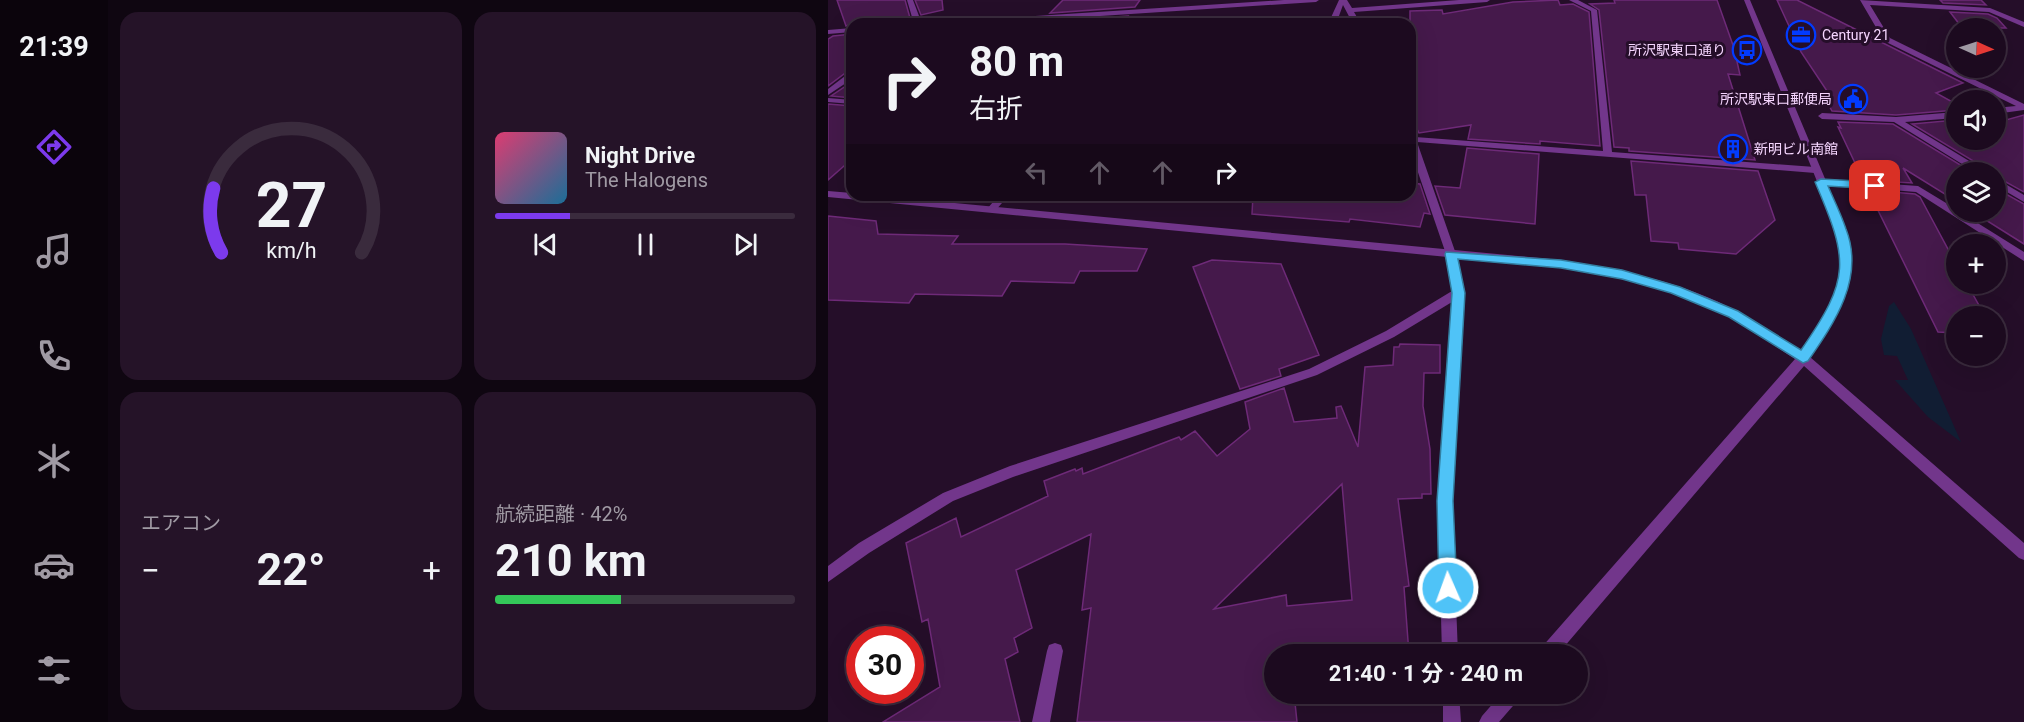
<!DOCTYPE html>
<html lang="ja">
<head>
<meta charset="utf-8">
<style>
	:root { --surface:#1c0a1f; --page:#251328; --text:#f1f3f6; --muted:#a09aa4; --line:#3a2b3d; --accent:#7c3aed }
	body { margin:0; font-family:Roboto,"Noto Sans JP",sans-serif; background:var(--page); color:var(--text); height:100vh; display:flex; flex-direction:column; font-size:22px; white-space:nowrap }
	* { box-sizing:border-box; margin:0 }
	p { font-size:20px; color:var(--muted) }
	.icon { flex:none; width:33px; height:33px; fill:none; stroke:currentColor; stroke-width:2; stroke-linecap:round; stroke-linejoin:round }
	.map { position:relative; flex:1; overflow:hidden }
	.side { display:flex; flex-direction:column; gap:12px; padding:12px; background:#0f0611; width:720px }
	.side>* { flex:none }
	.hud { position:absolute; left:18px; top:18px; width:570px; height:183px; border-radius:18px; box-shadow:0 6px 24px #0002,0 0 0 2px var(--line); background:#1c0a1f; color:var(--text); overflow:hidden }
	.needle { width:39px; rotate:93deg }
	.buttons { position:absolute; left:1118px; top:18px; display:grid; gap:12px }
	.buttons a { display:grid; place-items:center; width:60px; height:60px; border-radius:50%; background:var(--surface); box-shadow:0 6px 24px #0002,0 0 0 2px var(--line); font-size:30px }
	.speed { position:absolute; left:18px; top:626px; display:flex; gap:12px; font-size:30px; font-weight:700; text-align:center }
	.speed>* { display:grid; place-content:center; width:78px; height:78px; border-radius:50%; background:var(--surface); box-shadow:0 6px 24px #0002,0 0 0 2px var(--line); line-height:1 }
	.speed .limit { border:9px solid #d22; background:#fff; color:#111 }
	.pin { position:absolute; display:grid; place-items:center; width:51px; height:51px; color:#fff; margin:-26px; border-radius:12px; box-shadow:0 3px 9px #0006 }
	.me { position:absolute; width:66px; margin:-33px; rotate:358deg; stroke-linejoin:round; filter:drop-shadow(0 0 4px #0008) }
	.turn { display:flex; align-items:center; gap:21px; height:126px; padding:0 24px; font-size:27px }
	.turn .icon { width:78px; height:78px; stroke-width:2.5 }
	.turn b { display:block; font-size:42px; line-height:51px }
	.lanes { display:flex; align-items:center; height:57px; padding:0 24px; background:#0003; justify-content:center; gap:30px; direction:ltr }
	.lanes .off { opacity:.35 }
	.big { font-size:45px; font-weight:700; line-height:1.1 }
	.side .tile { flex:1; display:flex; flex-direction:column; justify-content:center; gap:9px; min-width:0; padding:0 21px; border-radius:18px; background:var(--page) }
	.side .dial { align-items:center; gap:0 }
	.dial svg { height:156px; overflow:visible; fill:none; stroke:var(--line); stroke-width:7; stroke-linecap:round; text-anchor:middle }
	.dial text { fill:var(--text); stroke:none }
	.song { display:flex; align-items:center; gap:18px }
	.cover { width:72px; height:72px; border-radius:9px; background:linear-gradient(135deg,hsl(340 70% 55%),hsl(200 70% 35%)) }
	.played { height:6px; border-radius:3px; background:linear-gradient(90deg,var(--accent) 25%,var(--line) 25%) }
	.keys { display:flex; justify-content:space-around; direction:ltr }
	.heat { display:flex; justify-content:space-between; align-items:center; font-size:33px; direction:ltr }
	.charge { height:9px; border-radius:4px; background:linear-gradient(90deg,#34c759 42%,var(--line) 0) }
	.side .tiles { flex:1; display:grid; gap:12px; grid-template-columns:repeat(2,1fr) }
	.trip { position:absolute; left:436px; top:644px; width:324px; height:60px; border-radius:30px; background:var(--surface); box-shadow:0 6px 24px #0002,0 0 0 2px var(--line); font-weight:700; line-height:60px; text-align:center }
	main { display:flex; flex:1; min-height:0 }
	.menu { display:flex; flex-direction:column; width:108px; justify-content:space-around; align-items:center; background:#0b040c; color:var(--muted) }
	.menu .icon { width:42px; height:42px }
	.menu .active { color:var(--accent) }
	.menu b { font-size:27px; color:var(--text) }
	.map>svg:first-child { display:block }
	.green { fill:#111d33 }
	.building { fill:#45194b; stroke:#6e2a78; stroke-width:1.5; fill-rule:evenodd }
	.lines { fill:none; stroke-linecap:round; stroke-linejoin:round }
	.minor { fill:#72368b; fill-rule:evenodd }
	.tertiary { fill:#72368b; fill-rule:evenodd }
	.route { fill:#4fc3f7; stroke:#337fa1; stroke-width:1.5 }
	.labels { text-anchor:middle; stroke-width:6; stroke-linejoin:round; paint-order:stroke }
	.far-poi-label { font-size:14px; fill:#f6d6ff; stroke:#250e29; text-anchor:start }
</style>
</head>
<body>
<main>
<nav class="menu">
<b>21:39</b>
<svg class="icon active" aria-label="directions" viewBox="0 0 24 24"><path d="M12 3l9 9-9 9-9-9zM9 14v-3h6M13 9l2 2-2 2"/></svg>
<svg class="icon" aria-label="music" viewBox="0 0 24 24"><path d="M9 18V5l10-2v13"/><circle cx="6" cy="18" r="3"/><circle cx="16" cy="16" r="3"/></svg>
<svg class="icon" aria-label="phone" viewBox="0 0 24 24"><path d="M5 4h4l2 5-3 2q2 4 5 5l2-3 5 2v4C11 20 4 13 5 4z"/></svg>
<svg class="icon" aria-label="climate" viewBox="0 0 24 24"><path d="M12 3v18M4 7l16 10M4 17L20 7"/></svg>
<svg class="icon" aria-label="car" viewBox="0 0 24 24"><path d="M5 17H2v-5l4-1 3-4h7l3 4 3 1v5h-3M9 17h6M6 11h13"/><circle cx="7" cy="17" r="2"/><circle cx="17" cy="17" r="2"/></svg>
<svg class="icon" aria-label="filters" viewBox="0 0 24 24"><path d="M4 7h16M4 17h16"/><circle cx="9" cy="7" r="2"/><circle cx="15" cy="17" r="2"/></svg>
</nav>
<section class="side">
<div class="tiles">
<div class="tile dial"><svg viewBox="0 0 100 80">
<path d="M14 69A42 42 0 1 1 86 69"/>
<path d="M14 69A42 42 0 0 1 10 36" stroke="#7c3aed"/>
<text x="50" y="56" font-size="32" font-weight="700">27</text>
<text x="50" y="72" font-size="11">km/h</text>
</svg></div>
<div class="tile">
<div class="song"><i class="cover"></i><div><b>Night Drive</b><p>The Halogens</p></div></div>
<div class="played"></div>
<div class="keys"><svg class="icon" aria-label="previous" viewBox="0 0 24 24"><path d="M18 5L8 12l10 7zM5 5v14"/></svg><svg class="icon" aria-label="pause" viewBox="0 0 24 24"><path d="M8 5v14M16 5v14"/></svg><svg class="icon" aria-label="next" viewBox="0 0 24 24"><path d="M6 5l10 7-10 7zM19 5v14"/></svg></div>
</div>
<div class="tile"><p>エアコン</p>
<div class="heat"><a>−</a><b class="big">22°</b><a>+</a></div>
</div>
<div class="tile"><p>航続距離 · 42%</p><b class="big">210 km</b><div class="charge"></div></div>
</div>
</section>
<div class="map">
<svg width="1196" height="722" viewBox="0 0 1196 722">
	<rect width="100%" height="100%" fill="#250e29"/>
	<path class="green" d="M1066,302L1083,329L1133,442L1100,417L1067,380H1080L1069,356L1056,355L1053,339L1061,306Z"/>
	<path class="building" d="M9,0H77L82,18L56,24H24L18,26Z
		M87,0H114L115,10L93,15Z
		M235,0H312L307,7L222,13Z
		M730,0L732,5L745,4L761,12L772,146L712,141V144L640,139L643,125L591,133L582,115V11L614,10L615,14L685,2Z
		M786,0H889L906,48L912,75L900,74L927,160L801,151V148L786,147L771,10L762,4L787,3Z
		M949,0H969L1135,83L1108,93L1128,104V110L1068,115L1004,111L998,100L1003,97L973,52Z
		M1112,0H1153L1158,5L1115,3Z
		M1122,12L1160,14L1169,18L1178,28H1141L1132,25Z
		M300,16L295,24H210L212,22Z
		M24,34V71H20L0,86V39L5,36Z
		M24,82V98L3,96Z
		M0,104L24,106V159L0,180Z
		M1196,115V192L1167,176V172H1159L1157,168L1084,124L1128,120V140H1167V123Z
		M1010,122L1065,124L1144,172H1128V201L1075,168L1084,183L1035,180L1010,127L1013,128Z
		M639,148L711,154L707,224L617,215L607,186L632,188Z
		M803,161L930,171L947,220L908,254L851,249L850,243L823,241L818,195H807Z
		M582,183L592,184L602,214L596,213L592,227L522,219L521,222L424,214L425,195H582Z
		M1167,188L1196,204V244L1145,212H1167Z
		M1040,190L1087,194L1092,197L1128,264V284H1139L1157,316H1128V333L1110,332Z
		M0,216L48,221L50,234L130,236L124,244H237L319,249L309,271H252L246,283L183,281L174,296L87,294L81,303L0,300Z
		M384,260L453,264L491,355L451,369L453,376L412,389L365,267Z
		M572,344L612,345V373H596L595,406L602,449L603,494H594V498L570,499L581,586L576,587L581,654H447V693H466L469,722H249L263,608L254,610L263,534L188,570L204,628L186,638L190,652L177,659L192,722H55L112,687L100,619L94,622L78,543L128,518L133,537L220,496L216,481L247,469L248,471L254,468L255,474L351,437L353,440L367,431L389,456L422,429L417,402L456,388L466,422L509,418L508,407L513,406L530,447L537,367L565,365L566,347H571ZM514,484L524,600L459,606L458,595L386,609Z"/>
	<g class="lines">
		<path class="minor" d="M79,0H85L94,24H86Z
			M456,0H491L488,2L149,24H112L116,22Z
			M511,0H519L524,8L631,0H662L659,2L526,12L533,24H525L515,5L508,24H500Z
			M741,0H750L769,10L784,152L987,167L992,170L987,173L589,142L628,254L636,293L624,501L630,654H614L610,501L624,302L566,337L489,375L185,477L125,501L41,553L0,582V566L31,543L115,493L182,466L481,369L558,331L624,291L618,254L582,149V133L587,137L775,151L763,11Z
			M1032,0L1162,8L1196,22V27L1161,12L1042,5L1062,38L1196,104V110L1167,114V108L1188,106L1056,41Z
			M24,28V32L0,34V30Z
			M21,73H24V79L0,95V89Z
			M1128,112V118L1077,122L1156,170L1157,172H1147L1066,122L994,119L990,116L994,113L1068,117Z
			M1167,178L1196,195V202L1167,185Z
			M993,179L1090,186L1128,209V212H1132L1196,252V261L1088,192L990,184V180Z
			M171,195H181L167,211H161L159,209Z
			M227,643L233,645L235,651L222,722H204L219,651L221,645Z
			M615,693H631L633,722H615Z"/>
		<path class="tertiary" d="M916,0H922L1019,231C1021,240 1024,249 1024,259C1025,296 1002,328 982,357L1196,543V560L1191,558L976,366L730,654H711L713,648L967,359C945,345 924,329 901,317C848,289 791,277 733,268L0,197V191L24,193V195H42L733,260C793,270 857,282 910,312C932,324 952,338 973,351C993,323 1014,294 1014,259C1014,249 1010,240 1009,231Z
			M0,98L24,100V104L0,102Z
			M582,136L586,137V141L582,142Z
			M674,693H693L691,699L671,722H651L654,716Z"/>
	</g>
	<path class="route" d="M993,179L1047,182L1052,186L1047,189L1000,186C1006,200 1013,214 1018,229C1037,278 1007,322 980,361L975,363L901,317L843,293L794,279L733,268L630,259L637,293L625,501L629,588L626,594L620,597L614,594L611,588L609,501L624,293L617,254L618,252L733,260L794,270L852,287L910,311L973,350C1023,278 1021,261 987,182Z"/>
	<defs>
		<g id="office-ring" transform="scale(1.5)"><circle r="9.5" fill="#250e29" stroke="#023bff" stroke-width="1.5"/><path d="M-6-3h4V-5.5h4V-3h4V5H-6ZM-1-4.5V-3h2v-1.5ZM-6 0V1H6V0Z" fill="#023bff"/></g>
		<g id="bus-ring" transform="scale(1.5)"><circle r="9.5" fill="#250e29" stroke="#023bff" stroke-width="1.5"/><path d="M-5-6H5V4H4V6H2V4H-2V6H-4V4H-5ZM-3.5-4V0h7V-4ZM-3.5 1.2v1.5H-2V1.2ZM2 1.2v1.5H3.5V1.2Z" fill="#023bff"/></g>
		<g id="civic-ring" transform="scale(1.5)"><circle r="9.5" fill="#250e29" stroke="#023bff" stroke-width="1.5"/><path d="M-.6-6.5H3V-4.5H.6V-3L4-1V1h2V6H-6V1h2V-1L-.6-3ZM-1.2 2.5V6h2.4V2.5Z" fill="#023bff"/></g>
		<g id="building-ring" transform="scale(1.5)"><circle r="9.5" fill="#250e29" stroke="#023bff" stroke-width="1.5"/><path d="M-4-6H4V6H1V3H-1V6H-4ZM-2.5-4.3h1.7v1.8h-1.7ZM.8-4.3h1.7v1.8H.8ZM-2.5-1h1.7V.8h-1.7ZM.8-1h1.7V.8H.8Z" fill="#023bff"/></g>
	</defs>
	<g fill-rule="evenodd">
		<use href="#office-ring" x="973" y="35"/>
		<use href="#bus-ring" x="919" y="50"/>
		<use href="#civic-ring" x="1025" y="99"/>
		<use href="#building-ring" x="905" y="149"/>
	</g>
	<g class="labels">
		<g class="far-poi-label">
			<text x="994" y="40">Century 21</text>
			<text x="898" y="55" text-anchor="end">所沢駅東口通り</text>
			<text x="1004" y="104" text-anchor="end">所沢駅東口郵便局</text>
			<text x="926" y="154">新明ビル南館</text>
		</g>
	</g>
</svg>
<div class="buttons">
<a><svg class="needle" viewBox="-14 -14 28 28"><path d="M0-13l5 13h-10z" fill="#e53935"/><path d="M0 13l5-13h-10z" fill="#a09aa4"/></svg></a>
<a><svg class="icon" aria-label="sound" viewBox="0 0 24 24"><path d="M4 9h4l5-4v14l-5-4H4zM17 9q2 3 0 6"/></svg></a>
<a><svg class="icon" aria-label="layers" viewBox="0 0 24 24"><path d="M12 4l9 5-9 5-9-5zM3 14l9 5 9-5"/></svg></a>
<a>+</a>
<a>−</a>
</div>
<div class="speed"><div class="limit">30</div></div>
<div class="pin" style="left:1047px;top:186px;background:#d93025"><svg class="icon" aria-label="arrive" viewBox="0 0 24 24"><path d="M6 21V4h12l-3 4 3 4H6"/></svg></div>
<svg class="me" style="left:620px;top:588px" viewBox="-20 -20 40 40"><circle r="17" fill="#4fc3f7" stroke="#fff" stroke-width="3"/><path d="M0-11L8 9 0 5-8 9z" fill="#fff"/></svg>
<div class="trip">21:40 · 1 分 · 240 m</div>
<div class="hud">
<div class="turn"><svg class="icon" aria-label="right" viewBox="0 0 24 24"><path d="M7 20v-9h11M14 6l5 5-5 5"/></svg><div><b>80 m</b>右折</div></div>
<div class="lanes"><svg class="icon off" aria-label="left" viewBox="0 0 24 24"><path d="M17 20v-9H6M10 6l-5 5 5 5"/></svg><svg class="icon off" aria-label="ahead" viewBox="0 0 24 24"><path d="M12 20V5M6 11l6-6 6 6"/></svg><svg class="icon off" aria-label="ahead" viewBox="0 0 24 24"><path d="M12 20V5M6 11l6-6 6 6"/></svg><svg class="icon" aria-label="right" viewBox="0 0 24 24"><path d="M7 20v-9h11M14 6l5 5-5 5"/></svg></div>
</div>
</div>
</main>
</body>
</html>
